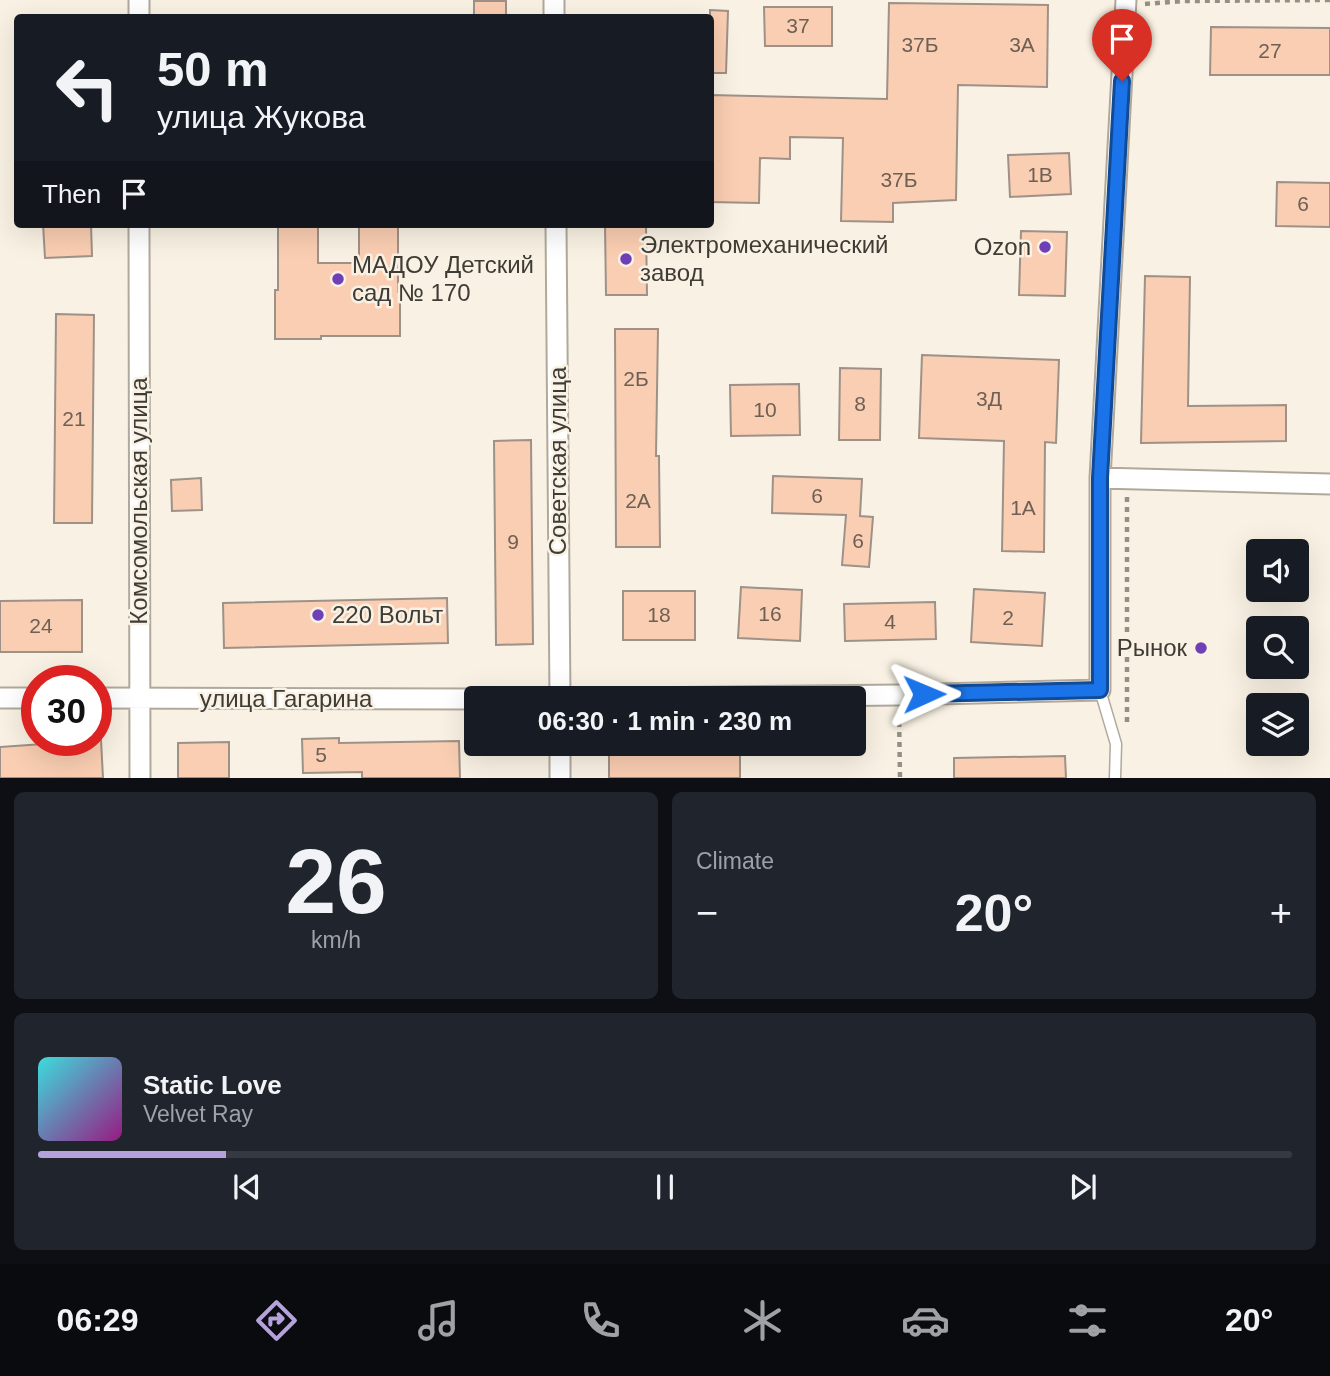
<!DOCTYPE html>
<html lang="en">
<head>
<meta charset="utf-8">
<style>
	:root { --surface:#171b24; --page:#20242c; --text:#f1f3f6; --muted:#9ea1a6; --line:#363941; --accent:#b6a2da }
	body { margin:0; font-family:Arial,sans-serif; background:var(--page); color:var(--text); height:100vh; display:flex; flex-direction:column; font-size:26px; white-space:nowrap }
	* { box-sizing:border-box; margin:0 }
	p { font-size:23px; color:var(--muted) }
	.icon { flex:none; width:38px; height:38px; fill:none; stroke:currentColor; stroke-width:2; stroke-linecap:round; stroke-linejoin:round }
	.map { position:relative; height:778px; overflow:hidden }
	.panel { display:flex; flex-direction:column; gap:14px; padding:14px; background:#0d0f14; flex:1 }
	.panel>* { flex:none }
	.banner { position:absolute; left:14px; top:14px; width:700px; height:214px; border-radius:7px; box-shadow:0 7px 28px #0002; background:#171b24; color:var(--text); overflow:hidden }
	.buttons { position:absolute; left:1246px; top:539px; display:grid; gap:14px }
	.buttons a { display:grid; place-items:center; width:63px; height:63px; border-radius:7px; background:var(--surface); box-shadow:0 7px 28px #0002; font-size:35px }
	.speed { position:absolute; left:21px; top:665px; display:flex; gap:14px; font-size:35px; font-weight:700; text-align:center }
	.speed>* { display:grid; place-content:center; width:91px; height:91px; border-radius:50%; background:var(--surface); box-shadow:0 7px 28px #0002; line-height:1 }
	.speed .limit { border:10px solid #d22; background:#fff; color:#111 }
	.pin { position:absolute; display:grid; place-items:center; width:60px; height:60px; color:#fff; margin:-72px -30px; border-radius:50% 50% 50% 0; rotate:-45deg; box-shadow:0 0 7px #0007 }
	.pin .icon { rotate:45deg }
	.me { position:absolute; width:77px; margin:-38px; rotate:89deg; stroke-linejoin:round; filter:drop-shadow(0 0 5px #0008) }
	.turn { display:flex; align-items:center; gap:24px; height:147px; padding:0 28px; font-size:32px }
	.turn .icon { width:91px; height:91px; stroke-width:2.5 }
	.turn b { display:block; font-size:49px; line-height:60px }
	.then { display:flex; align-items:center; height:66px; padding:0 28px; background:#0003; gap:14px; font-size:26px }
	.big { font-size:52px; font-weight:600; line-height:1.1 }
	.panel .tile { flex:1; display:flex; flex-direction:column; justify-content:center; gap:10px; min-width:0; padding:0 24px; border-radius:10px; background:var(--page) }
	.panel .dial { align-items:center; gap:0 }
	.dial b { font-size:91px; line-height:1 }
	.song { display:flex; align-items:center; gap:21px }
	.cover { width:84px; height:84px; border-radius:10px; background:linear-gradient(135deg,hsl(180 70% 55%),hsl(310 70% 35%)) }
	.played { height:7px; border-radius:4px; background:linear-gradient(90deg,var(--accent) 15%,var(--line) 15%) }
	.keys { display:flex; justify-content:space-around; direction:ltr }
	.heat { display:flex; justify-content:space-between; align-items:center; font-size:38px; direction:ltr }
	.panel .tiles { flex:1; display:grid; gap:14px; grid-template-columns:1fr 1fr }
	.tile:last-child { grid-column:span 2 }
	.trip { position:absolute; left:464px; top:686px; width:402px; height:70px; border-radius:7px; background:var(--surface); box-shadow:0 7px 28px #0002; font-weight:600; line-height:70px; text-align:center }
	.tab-bar { display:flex; height:112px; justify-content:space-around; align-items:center; background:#090b0e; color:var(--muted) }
	.tab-bar .icon { width:49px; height:49px }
	.tab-bar .on { color:var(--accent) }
	.tab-bar b { font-size:32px; color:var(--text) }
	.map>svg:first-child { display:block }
	.building { fill:#faceb2; stroke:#9e9188; stroke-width:2 }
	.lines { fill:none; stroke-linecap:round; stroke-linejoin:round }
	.service-casing { stroke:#b0a99b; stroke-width:13 }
	.minor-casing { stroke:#b0a99b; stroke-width:23 }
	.path { stroke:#948f85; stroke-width:4.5; stroke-dasharray:5 5; stroke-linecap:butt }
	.service { stroke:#fff; stroke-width:10 }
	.minor { stroke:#fff; stroke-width:19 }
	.route-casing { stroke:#114b97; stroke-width:18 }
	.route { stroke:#1a73e8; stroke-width:12 }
	.poi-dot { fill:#6e3fb7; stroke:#f9f2e4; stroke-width:2.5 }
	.labels { text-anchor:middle; stroke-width:5; stroke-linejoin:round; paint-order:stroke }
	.number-label { font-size:21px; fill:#6e6055 }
	.poi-label { font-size:24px; fill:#3f3c36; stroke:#f9f2e4; text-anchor:start }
	.street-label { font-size:24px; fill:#3f3c36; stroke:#f9f2e4 }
</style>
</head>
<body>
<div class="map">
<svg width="1330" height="778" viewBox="0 0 1330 778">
	<rect width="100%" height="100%" fill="#f9f2e4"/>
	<path class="building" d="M474,1H506V18H474Z
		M889,3L1048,5L1047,87L958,85L956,200L893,203V222L841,221L843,138L790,137V159L760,158L759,203L710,202V95L887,99Z
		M764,7H832V46H765Z
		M710,10L728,11L726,73H710Z
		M1211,27L1330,28V75H1210Z
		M1069,153L1071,194L1010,197L1008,155Z
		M1277,182L1330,183V227L1276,226Z
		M43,224H91L92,256L45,258Z
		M605,224H646L647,295H606Z
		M278,225H318V263H359V225H398V292H400V336H321V339H275V290H278Z
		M1021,231L1067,232L1065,296L1019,295Z
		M1145,276L1190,277L1188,406L1286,405V441L1141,443Z
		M56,314L94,315L92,523H54Z
		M615,329H658L656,456H659L660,547H616Z
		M922,355L1059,360L1056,443L1045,442L1044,552L1002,551L1004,441L919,438Z
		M840,368L881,369L880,440H839Z
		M799,384L800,435L731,436L730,385Z
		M531,440L533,644L496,645L494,441Z
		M773,476L862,479L860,516L873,517L869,567L842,565L846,515L772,513Z
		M201,478L202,510L172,511L171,480Z
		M741,587L802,590L800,641L738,638Z
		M974,589L1045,593L1042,646L971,642Z
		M623,591H695V640H623Z
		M447,598L448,643L224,648L223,603Z
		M82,600V652H0V601Z
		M935,602L936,639L845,641L844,604Z
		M339,738V743L459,741L460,778H362V772L303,773L302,739Z
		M101,740L103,778H0V747Z
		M229,742V778H178V743Z
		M740,745V778H609V746Z
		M1065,756L1066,778H954V758Z"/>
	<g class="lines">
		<g class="service-casing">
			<path id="service" d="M1100,690L1116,744L1115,778"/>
		</g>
		<g class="minor-casing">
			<path id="minor" d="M554,0V18
				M139,18V0
				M139,224L140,778
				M556,224L560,698
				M1100,478L1330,484
				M0,698H37
				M96,698L476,699
				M636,698L899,695L1100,690V478L1126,0
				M560,744V778"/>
		</g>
		<path class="path" d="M1145,4L1183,1L1330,0
			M1127,497V723
			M899,712L900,778"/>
		<use href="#service" class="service"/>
		<use href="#minor" class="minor"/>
	</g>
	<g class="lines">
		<g class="route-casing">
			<path id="route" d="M924,694L1100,690V478L1122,81"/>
		</g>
		<use href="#route" class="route"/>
	</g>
	<g class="poi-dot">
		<circle cx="1045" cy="247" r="7"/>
		<circle cx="626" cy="259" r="7"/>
		<circle cx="338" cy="279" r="7"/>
		<circle cx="318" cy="615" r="7"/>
		<circle cx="1201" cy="648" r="7"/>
	</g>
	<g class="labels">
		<g class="number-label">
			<text x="798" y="33">37</text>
			<text x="920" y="52">37Б</text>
			<text x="1022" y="52">3А</text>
			<text x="1270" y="58">27</text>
			<text x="1040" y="182">1В</text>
			<text x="899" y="187">37Б</text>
			<text x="1303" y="211">6</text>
			<text x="636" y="386">2Б</text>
			<text x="989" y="406">3Д</text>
			<text x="860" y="411">8</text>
			<text x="765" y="417">10</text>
			<text x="74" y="426">21</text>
			<text x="817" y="503">6</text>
			<text x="638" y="508">2А</text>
			<text x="1023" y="515">1А</text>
			<text x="858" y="548">6</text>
			<text x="513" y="549">9</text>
			<text x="770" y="621">16</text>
			<text x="659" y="622">18</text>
			<text x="1008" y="625">2</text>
			<text x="890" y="629">4</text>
			<text x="41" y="633">24</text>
			<text x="321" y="762">5</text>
		</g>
		<g class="poi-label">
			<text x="640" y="253">Электромеханический<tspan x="640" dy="28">завод</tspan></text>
			<text x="1031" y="255" text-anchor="end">Ozon</text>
			<text x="352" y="273">МАДОУ Детский<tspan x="352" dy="28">сад № 170</tspan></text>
			<text x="332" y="623">220 Вольт</text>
			<text x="1187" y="656" text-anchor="end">Рынок</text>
		</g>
		<g class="street-label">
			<text transform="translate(558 461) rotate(-90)" y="8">Советская улица</text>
			<text transform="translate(139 501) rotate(-90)" y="8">Комсомольская улица</text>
			<text x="286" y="707">улица Гагарина</text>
		</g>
	</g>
</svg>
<div class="buttons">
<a><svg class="icon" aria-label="sound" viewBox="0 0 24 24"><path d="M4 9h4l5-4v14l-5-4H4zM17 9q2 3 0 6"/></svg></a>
<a><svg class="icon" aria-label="search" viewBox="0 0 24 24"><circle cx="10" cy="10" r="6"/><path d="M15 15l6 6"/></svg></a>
<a><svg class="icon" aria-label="layers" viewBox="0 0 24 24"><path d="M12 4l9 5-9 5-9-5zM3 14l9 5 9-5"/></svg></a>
</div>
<div class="speed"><div class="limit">30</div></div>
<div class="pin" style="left:1122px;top:81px;background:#d93025"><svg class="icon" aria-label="arrive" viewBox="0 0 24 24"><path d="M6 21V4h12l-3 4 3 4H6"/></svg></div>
<svg class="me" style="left:924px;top:694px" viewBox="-20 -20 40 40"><path d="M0-17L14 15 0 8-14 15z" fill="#1a73e8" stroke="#fff" stroke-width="4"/></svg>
<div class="trip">06:30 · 1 min · 230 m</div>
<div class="banner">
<div class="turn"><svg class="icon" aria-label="left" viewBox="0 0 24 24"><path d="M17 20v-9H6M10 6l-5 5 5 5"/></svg><div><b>50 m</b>улица Жукова</div></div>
<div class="then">Then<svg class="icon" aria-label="arrive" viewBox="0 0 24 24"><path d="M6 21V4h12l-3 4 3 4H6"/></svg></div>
</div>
</div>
<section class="panel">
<div class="tiles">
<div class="tile dial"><b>26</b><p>km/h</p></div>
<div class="tile"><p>Climate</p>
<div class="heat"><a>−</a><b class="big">20°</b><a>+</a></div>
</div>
<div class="tile">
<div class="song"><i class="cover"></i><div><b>Static Love</b><p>Velvet Ray</p></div></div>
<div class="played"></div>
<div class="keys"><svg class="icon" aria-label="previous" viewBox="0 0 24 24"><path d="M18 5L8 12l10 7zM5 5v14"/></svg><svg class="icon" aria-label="pause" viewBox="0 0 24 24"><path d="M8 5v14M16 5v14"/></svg><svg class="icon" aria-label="next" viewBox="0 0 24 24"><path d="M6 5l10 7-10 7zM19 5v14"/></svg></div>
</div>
</div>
</section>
<nav class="tab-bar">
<b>06:29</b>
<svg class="icon on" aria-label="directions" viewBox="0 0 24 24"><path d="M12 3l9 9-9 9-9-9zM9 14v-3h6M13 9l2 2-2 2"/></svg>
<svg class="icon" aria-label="music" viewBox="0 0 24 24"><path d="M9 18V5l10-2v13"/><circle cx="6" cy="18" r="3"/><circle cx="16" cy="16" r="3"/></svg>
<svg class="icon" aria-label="phone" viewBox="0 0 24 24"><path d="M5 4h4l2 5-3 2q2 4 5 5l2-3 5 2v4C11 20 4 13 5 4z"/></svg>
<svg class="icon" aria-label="climate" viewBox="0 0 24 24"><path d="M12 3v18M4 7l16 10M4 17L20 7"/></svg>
<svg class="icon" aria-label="car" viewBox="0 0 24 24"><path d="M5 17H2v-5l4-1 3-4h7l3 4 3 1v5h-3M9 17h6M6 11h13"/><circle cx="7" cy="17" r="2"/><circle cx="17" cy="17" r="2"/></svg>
<svg class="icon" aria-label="filters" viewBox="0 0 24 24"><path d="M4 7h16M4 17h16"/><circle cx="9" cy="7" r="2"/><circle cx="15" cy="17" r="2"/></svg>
<b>20°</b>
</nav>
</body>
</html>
